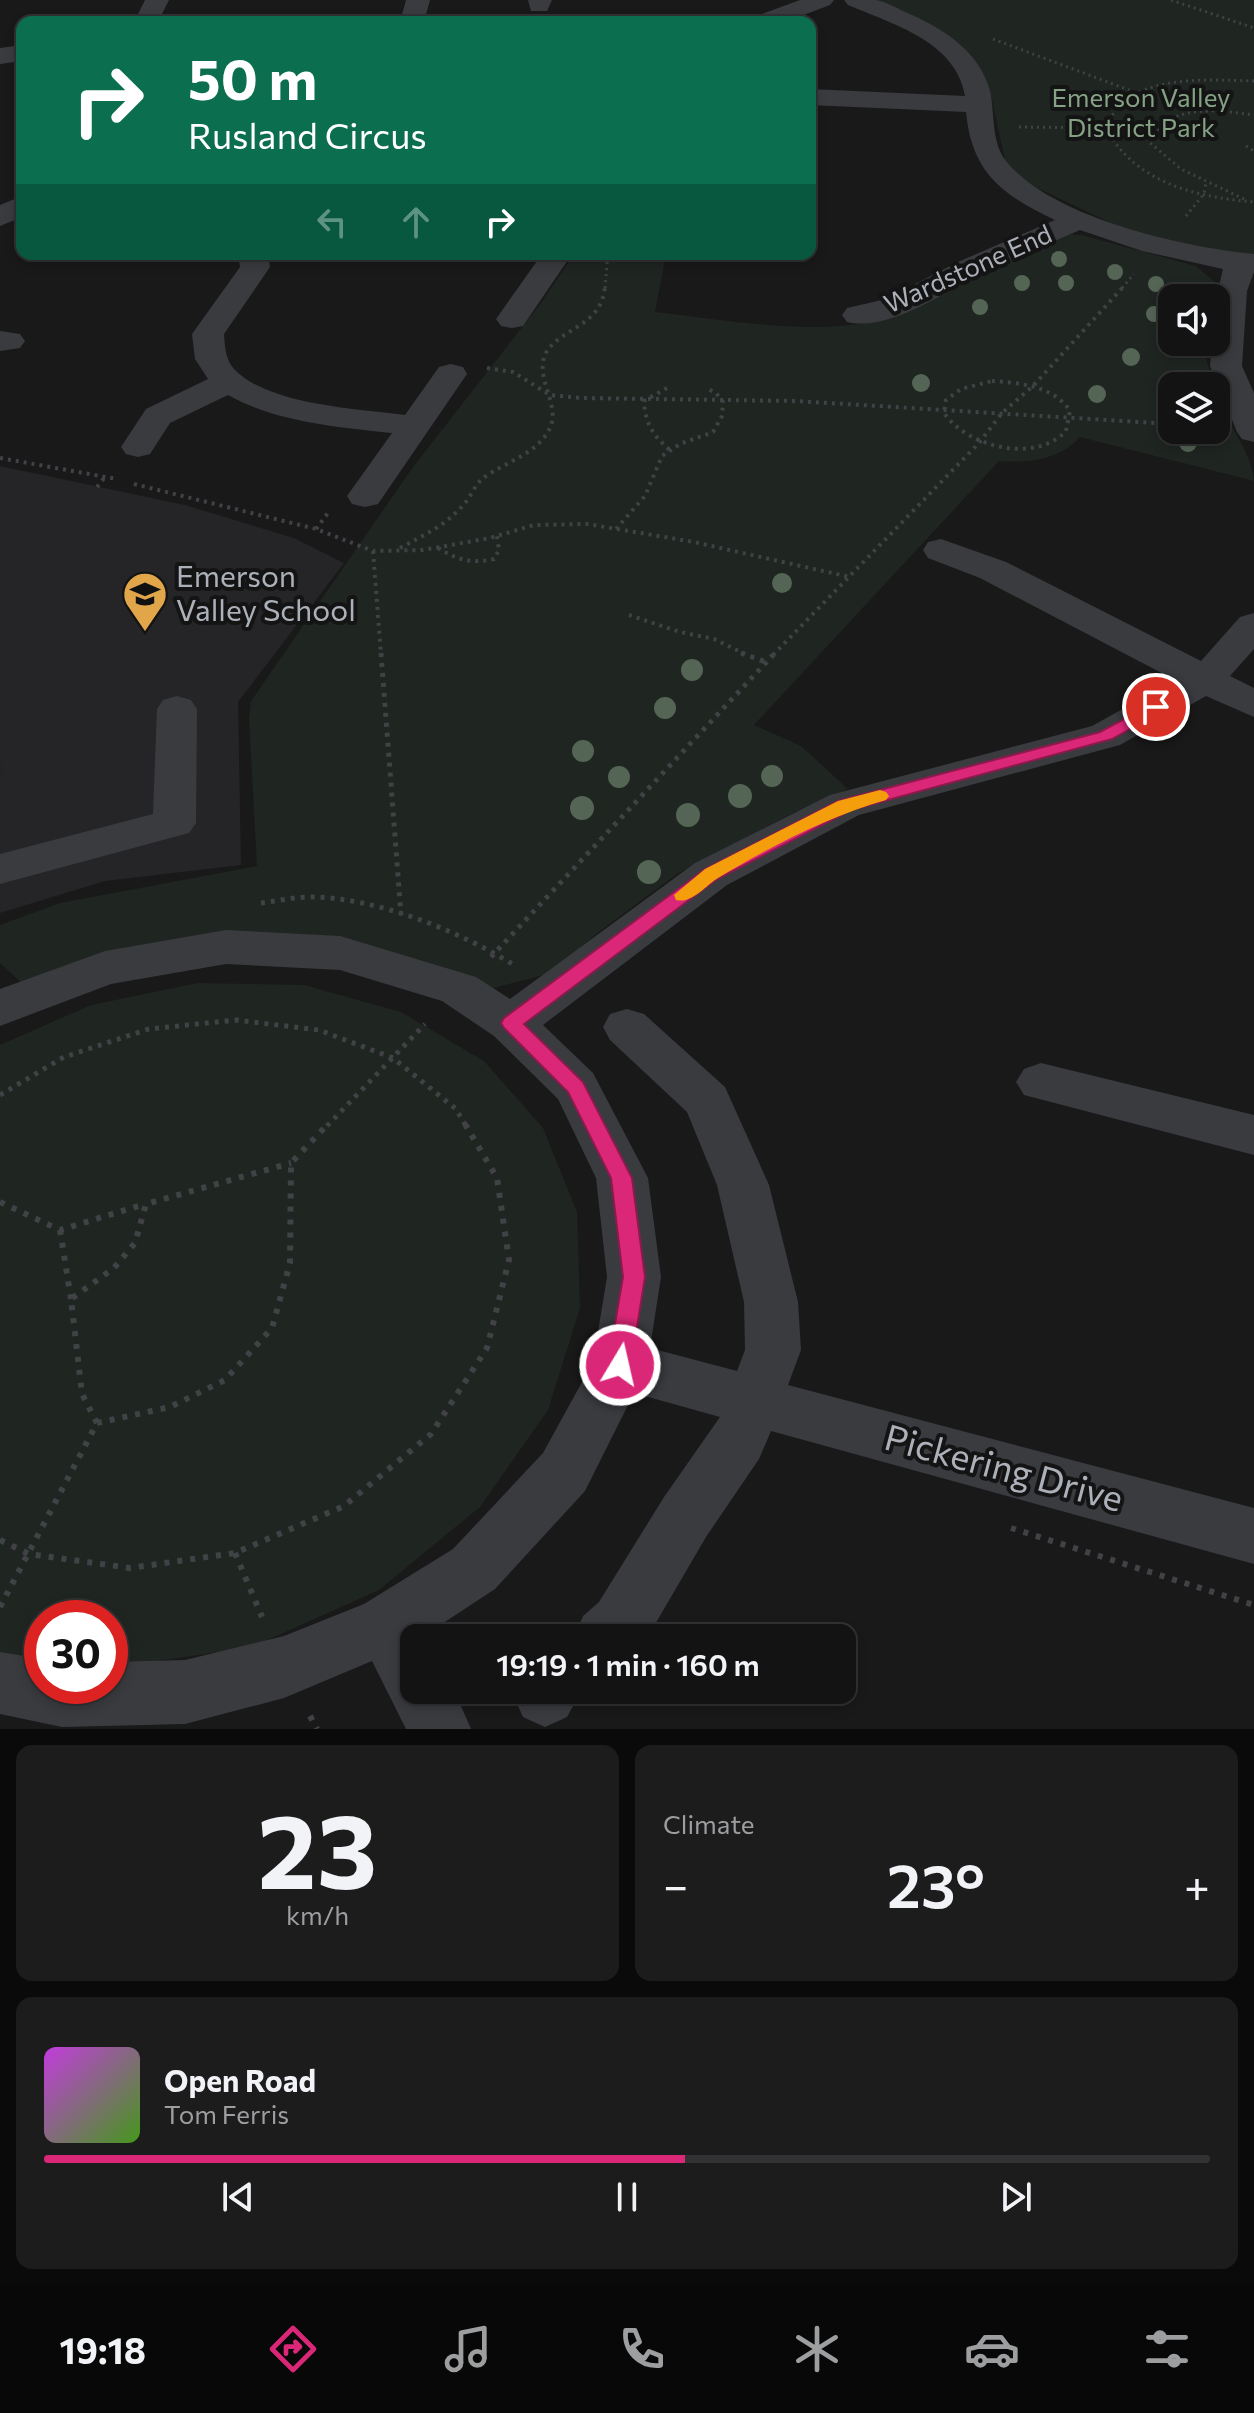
<!DOCTYPE html>
<html lang="en">
<head>
<meta charset="utf-8">
<style>
	:root { --surface:#131314; --page:#1c1c1d; --text:#f1f3f6; --muted:#9d9ea0; --line:#323234; --accent:#db2777 }
	body { margin:0; font-family:Commissioner,sans-serif; background:var(--page); color:var(--text); height:100vh; display:flex; flex-direction:column; font-size:30px; white-space:nowrap }
	* { box-sizing:border-box; margin:0 }
	p { font-size:26px; color:var(--muted) }
	.icon { flex:none; width:44px; height:44px; fill:none; stroke:currentColor; stroke-width:2; stroke-linecap:round; stroke-linejoin:round }
	.map { position:relative; height:1729px; overflow:hidden }
	.side { display:flex; flex-direction:column; gap:16px; padding:16px; background:#0a0a0b; flex:1 }
	.side>* { flex:none }
	.hud { position:absolute; left:16px; top:16px; width:800px; height:244px; border-radius:16px; box-shadow:0 4px 12px #0003,0 0 0 2px var(--line); background:#0b6e4f; color:#fff; overflow:hidden }
	.fabs { position:absolute; left:1158px; top:284px; display:grid; gap:16px }
	.fabs a { display:grid; place-items:center; width:72px; height:72px; border-radius:16px; background:var(--surface); box-shadow:0 4px 12px #0003,0 0 0 2px var(--line); font-size:40px }
	.speed { position:absolute; left:24px; top:1600px; display:flex; gap:16px; font-size:40px; font-weight:700; text-align:center }
	.speed>* { display:grid; place-content:center; width:104px; height:104px; border-radius:50%; background:var(--surface); box-shadow:0 4px 12px #0003,0 0 0 2px var(--line); line-height:1 }
	.speed .limit { border:12px solid #d22; background:#fff; color:#111 }
	.pin { position:absolute; display:grid; place-items:center; width:68px; height:68px; color:#fff; margin:-34px; border:4px solid #fff; border-radius:50%; box-shadow:0 2px 8px #0007 }
	.me { position:absolute; width:88px; margin:-44px; rotate:9deg; stroke-linejoin:round; filter:drop-shadow(0 0 6px #0008) }
	.turn { display:flex; align-items:center; gap:28px; height:168px; padding:0 40px; font-size:36px }
	.turn .icon { width:104px; height:104px; stroke-width:2.5 }
	.turn b { display:block; font-size:56px; line-height:68px }
	.lanes { display:flex; align-items:center; height:76px; padding:0 40px; background:#0003; justify-content:center; gap:40px; direction:ltr }
	.lanes .off { opacity:.35 }
	.big { font-size:60px; font-weight:600; line-height:1.1 }
	.side .widget { flex:1; display:flex; flex-direction:column; justify-content:center; gap:12px; min-width:0; padding:0 28px; border-radius:16px; background:var(--page) }
	.side .dial { align-items:center; gap:0 }
	.dial b { font-size:104px; line-height:1 }
	.song { display:flex; align-items:center; gap:24px }
	.cover { width:96px; height:96px; border-radius:12px; background:linear-gradient(135deg,hsl(290 70% 55%),hsl(100 70% 35%)) }
	.played { height:8px; border-radius:4px; background:linear-gradient(90deg,var(--accent) 55%,var(--line) 55%) }
	.keys { display:flex; justify-content:space-around; direction:ltr }
	.heat { display:flex; justify-content:space-between; align-items:center; font-size:44px; direction:ltr }
	.side .tiles { flex:1; display:grid; gap:16px; grid-template-columns:1fr 1fr }
	.widget:last-child { grid-column:span 2 }
	.trip { position:absolute; left:400px; top:1624px; width:456px; height:80px; border-radius:16px; background:var(--surface); box-shadow:0 4px 12px #0003,0 0 0 2px var(--line); font-weight:600; line-height:80px; text-align:center }
	.tabs { display:flex; height:128px; justify-content:space-around; align-items:center; background:#080808; color:var(--muted) }
	.tabs .icon { width:56px; height:56px }
	.tabs .on { color:var(--accent) }
	.tabs b { font-size:36px; color:var(--text) }
	.map>svg:first-child { display:block }
	.built { fill:#252527 }
	.green { fill:#1f2520 }
	.lines { fill:none; stroke-linecap:round; stroke-linejoin:round }
	.path-far3 { stroke:#404246; stroke-width:3; stroke-dasharray:2 4; stroke-linecap:butt }
	.path-far2 { stroke:#404246; stroke-width:4; stroke-dasharray:3 5; stroke-linecap:butt }
	.path-far1 { stroke:#404246; stroke-width:5; stroke-dasharray:4 6; stroke-linecap:butt }
	.path { stroke:#404246; stroke-width:6; stroke-dasharray:5 8; stroke-linecap:butt }
	.minor { fill:#3a3b3f; fill-rule:evenodd }
	.tree { fill:#546455 }
	.shaded-wall { fill:#242426 }
	.route { fill:#db2777; stroke:#8e194d; stroke-width:2 }
	.slow { fill:#f59e0b }
	.labels { text-anchor:middle; stroke-width:8; stroke-linejoin:round; paint-order:stroke }
	.far-park-label { font-size:26px; fill:#85a285; stroke:#141415 }
	.far-street-label { font-size:26px; fill:#acb1b9; stroke:#141415 }
	.poi-label { font-size:30px; fill:#acb1b9; stroke:#141415; text-anchor:start }
	.near-street-label { font-size:36px; fill:#acb1b9; stroke:#141415 }
</style>
</head>
<body>
<div class="map">
<svg width="1254" height="1729" viewBox="0 0 1254 1729">
	<rect width="100%" height="100%" fill="#19191a"/>
	<path class="built" d="M0,466L185,505L294,538L344,563L238,702L241,865L105,881L0,913Z"/>
	<path class="green" d="M860,0H1254V258L1161,247L1008,174L992,100L928,41Z
		M1066,234L1081,235L1196,266L1216,283L1214,298H1172V342H1209L1207,361L1214,386H1172V430H1216V392C1225,421 1253,454 1254,481L1080,437C1059,460 1029,463 999,461L754,725L801,746L848,789L793,813L677,874L596,934L552,973L490,989L334,939L23,984L0,963V925L60,903L257,866L249,719L251,701L413,467L541,303L574,254H666L655,312C719,319 834,340 893,315C952,292 1006,254 1066,234Z
		M198,983L304,985L401,1012L484,1061L543,1128L577,1212L580,1308L548,1410L480,1507L379,1590L252,1647L110,1668V1618H42V1659L0,1653V1045L91,1005Z"/>
	<g class="lines">
		<path class="path-far3" d="M1171,0L1254,28
			M993,39L1137,93
			M1254,81C1206,80 1126,72 1106,128C1135,183 1196,197 1254,202
			M1019,127L1106,128
			M1246,146L1254,151
			M1244,199L1181,169L1149,142C1168,103 1217,110 1254,115
			M1186,216L1204,194L1206,182
			M605,288L608,254
			M1122,288L1134,274"/>
		<path class="path-far2" d="M487,368L513,372L550,395L581,398L796,401L1172,424
			M992,381C1020,383 1054,386 1070,411L1066,431C1035,464 967,447 944,413L946,400L961,389Z
			M667,388L644,401C645,423 653,436 670,450
			M0,458L117,479
			M134,484L316,529L373,551L423,550L490,538L534,525L587,524L694,542L850,577
			M97,487L105,477
			M316,529L328,513
			M616,529L645,496L662,456L680,444L713,432L722,416L723,402L716,393L706,388
			M400,548C424,535 447,525 465,503C471,496 475,485 482,479C504,462 537,455 550,428C561,403 532,376 547,351C563,327 602,326 605,286
			M438,548C457,560 472,564 494,559L499,550L497,536
			M373,551L381,655
			M629,615L680,632L714,639L747,655
			M773,655L979,443L1002,413L1033,386L1124,286"/>
		<path class="path-far1" d="M381,653L401,915
			M741,653L766,662
			M261,903C277,901 294,897 310,897C375,897 459,931 514,965
			M491,957L775,653
			M0,1095L64,1057L149,1029L236,1020L319,1030L393,1058L456,1109L466,1126
			M327,1126L425,1024"/>
		<path class="path" d="M0,1202L60,1230L145,1204
			M60,1230L71,1299
			M97,1423L82,1394L71,1299L114,1268L135,1243L146,1204L291,1163
			M1011,1528L1254,1605
			M0,1540L29,1554L130,1568L235,1553L344,1506L431,1434L487,1348L509,1260L497,1178L465,1124
			M235,1553L262,1617
			M0,1607L97,1423L170,1407L225,1380L272,1328L290,1263L291,1163L328,1124
			M310,1716L317,1729"/>
		<path class="minor" d="M145,0H169L158,22H134Z
			M406,0H430L424,22H400Z
			M528,0H552L547,11H531Z
			M800,0H834L830,5L785,22H751L754,17Z
			M844,0C854,0 865,0 875,0C884,1 895,7 903,11C940,27 979,49 990,91C995,113 991,142 1006,161C1052,218 1183,247 1254,254V272L1247,291L1242,366L1254,393V442L1242,439L1237,432L1210,366L1212,342H1216V299L1223,269L1142,251L1080,230C1046,245 1011,259 978,275C943,293 888,332 847,322L842,315L847,308L886,299L958,262L1055,220C1003,195 972,174 966,112L810,105V89L965,96C956,41 892,24 848,5Z
			M22,45V61L0,64V48Z
			M22,196V217L0,226V205Z
			M238,254H268L270,267L224,334C225,346 225,359 234,369C268,405 358,409 405,415L439,367L451,364L463,367L467,374L378,504L365,507L352,504L347,496L392,433C338,427 276,422 228,395L170,423L150,454L138,457L126,454L121,447L146,409L208,379L195,359L192,334L240,267Z
			M542,254H572L523,326L512,328L501,326L496,319Z
			M0,331L20,334L25,341L20,348L0,351Z
			M941,539L1006,562L1201,661L1240,617L1254,613V649L1230,676L1254,688V717L1206,696L1120,745L859,815L727,885L543,1025L593,1073L648,1178L661,1277L650,1348L737,1371L745,1350L744,1302L717,1185L687,1112L610,1040L603,1027L610,1014L627,1009L644,1014L725,1087L769,1185L798,1302L801,1350L788,1385L1254,1508V1564L771,1431L759,1459L706,1537L647,1638H574L583,1616L599,1602L664,1497L720,1417L634,1393L585,1491L495,1589L425,1635L426,1638H414V1690H454L471,1729H406L372,1661L284,1698L185,1724L62,1727L0,1714V1652L42,1659V1686H110V1662L185,1660L284,1636L364,1604L453,1549L543,1453L593,1362L607,1277L596,1178L558,1099L494,1036L442,1001L340,970L226,964L111,984L0,1026V989L105,951L226,930L340,936L476,977L510,999L695,863L830,795L1092,726L1175,680L980,578L928,558L923,550L928,542Z
			M177,696L191,700L197,709L196,823L189,833L0,884V854L153,814L157,709L163,700Z
			M1041,1063L1254,1115V1155L1024,1095L1016,1082L1024,1069Z
			M515,1690H582L567,1717L545,1727L523,1717L513,1695Z"/>
	</g>
	<g class="tree">
		<circle cx="1059" cy="259" r="8"/>
		<circle cx="1115" cy="272" r="8"/>
		<circle cx="1022" cy="283" r="8"/>
		<circle cx="1066" cy="283" r="8"/>
		<circle cx="1156" cy="284" r="8"/>
		<circle cx="980" cy="307" r="8"/>
		<circle cx="1154" cy="314" r="8"/>
		<circle cx="1131" cy="357" r="9"/>
		<circle cx="921" cy="383" r="9"/>
		<circle cx="1097" cy="394" r="9"/>
		<circle cx="1188" cy="443" r="9"/>
		<circle cx="782" cy="583" r="10"/>
		<circle cx="692" cy="670" r="11"/>
		<circle cx="665" cy="708" r="11"/>
		<circle cx="583" cy="751" r="11"/>
		<circle cx="772" cy="776" r="11"/>
		<circle cx="619" cy="777" r="11"/>
		<circle cx="740" cy="796" r="12"/>
		<circle cx="582" cy="808" r="12"/>
		<circle cx="688" cy="815" r="12"/>
		<circle cx="649" cy="872" r="12"/>
	</g>
	<path class="shaded-wall" d="M0,759L4,774L0,776Z"/>
	<path class="route" d="M1156,702L1162,703L1164,707L1162,711L1112,739L851,810L717,879L524,1024L583,1082L632,1178L645,1277L631,1365L628,1372L620,1375L612,1372L608,1365L623,1277L611,1178L568,1092L504,1028L501,1023L504,1018L705,869L838,801L1100,732Z"/>
	<path class="slow" d="M880,790L886,792L889,796L886,800C832,815 767,848 718,878C705,886 692,904 676,900L674,895L705,869L838,801Z"/>
	<defs>
		<g id="school-pin" transform="scale(2.3)"><path d="M0 17L-7.5 6A9.5 9.5 0 1 1 7.5 6Z" fill="#e1a54a" stroke="#141415"/><path d="M0-5L7-2L0 1L-7-2ZM-4 1L0 2.5L4 1V4Q0 6-4 4Z" fill="#111"/></g>
	</defs>
	<g fill-rule="evenodd">
		<use href="#school-pin" x="145" y="594"/>
	</g>
	<g class="labels">
		<g class="far-park-label">
			<text x="1141" y="107">Emerson Valley<tspan x="1141" dy="30">District Park</tspan></text>
		</g>
		<g class="far-street-label">
			<text transform="translate(968 269) rotate(-24)" y="9">Wardstone End</text>
		</g>
		<g class="poi-label">
			<text x="176" y="587">Emerson<tspan x="176" dy="34">Valley School</tspan></text>
		</g>
		<g class="near-street-label">
			<text transform="translate(1004 1468) rotate(15)" y="13">Pickering Drive</text>
		</g>
	</g>
</svg>
<div class="fabs">
<a><svg class="icon" aria-label="sound" viewBox="0 0 24 24"><path d="M4 9h4l5-4v14l-5-4H4zM17 9q2 3 0 6"/></svg></a>
<a><svg class="icon" aria-label="layers" viewBox="0 0 24 24"><path d="M12 4l9 5-9 5-9-5zM3 14l9 5 9-5"/></svg></a>
</div>
<div class="speed"><div class="limit">30</div></div>
<div class="pin" style="left:1156px;top:707px;background:#d93025"><svg class="icon" aria-label="arrive" viewBox="0 0 24 24"><path d="M6 21V4h12l-3 4 3 4H6"/></svg></div>
<svg class="me" style="left:620px;top:1365px" viewBox="-20 -20 40 40"><circle r="17" fill="#db2777" stroke="#fff" stroke-width="3"/><path d="M0-11L8 9 0 5-8 9z" fill="#fff"/></svg>
<div class="trip">19:19 · 1 min · 160 m</div>
<div class="hud">
<div class="turn"><svg class="icon" aria-label="right" viewBox="0 0 24 24"><path d="M7 20v-9h11M14 6l5 5-5 5"/></svg><div><b>50 m</b>Rusland Circus</div></div>
<div class="lanes"><svg class="icon off" aria-label="left" viewBox="0 0 24 24"><path d="M17 20v-9H6M10 6l-5 5 5 5"/></svg><svg class="icon off" aria-label="ahead" viewBox="0 0 24 24"><path d="M12 20V5M6 11l6-6 6 6"/></svg><svg class="icon" aria-label="right" viewBox="0 0 24 24"><path d="M7 20v-9h11M14 6l5 5-5 5"/></svg></div>
</div>
</div>
<section class="side">
<div class="tiles">
<div class="widget dial"><b>23</b><p>km/h</p></div>
<div class="widget"><p>Climate</p>
<div class="heat"><a>−</a><b class="big">23°</b><a>+</a></div>
</div>
<div class="widget">
<div class="song"><i class="cover"></i><div><b>Open Road</b><p>Tom Ferris</p></div></div>
<div class="played"></div>
<div class="keys"><svg class="icon" aria-label="previous" viewBox="0 0 24 24"><path d="M18 5L8 12l10 7zM5 5v14"/></svg><svg class="icon" aria-label="pause" viewBox="0 0 24 24"><path d="M8 5v14M16 5v14"/></svg><svg class="icon" aria-label="next" viewBox="0 0 24 24"><path d="M6 5l10 7-10 7zM19 5v14"/></svg></div>
</div>
</div>
</section>
<nav class="tabs">
<b>19:18</b>
<svg class="icon on" aria-label="directions" viewBox="0 0 24 24"><path d="M12 3l9 9-9 9-9-9zM9 14v-3h6M13 9l2 2-2 2"/></svg>
<svg class="icon" aria-label="music" viewBox="0 0 24 24"><path d="M9 18V5l10-2v13"/><circle cx="6" cy="18" r="3"/><circle cx="16" cy="16" r="3"/></svg>
<svg class="icon" aria-label="phone" viewBox="0 0 24 24"><path d="M5 4h4l2 5-3 2q2 4 5 5l2-3 5 2v4C11 20 4 13 5 4z"/></svg>
<svg class="icon" aria-label="climate" viewBox="0 0 24 24"><path d="M12 3v18M4 7l16 10M4 17L20 7"/></svg>
<svg class="icon" aria-label="car" viewBox="0 0 24 24"><path d="M5 17H2v-5l4-1 3-4h7l3 4 3 1v5h-3M9 17h6M6 11h13"/><circle cx="7" cy="17" r="2"/><circle cx="17" cy="17" r="2"/></svg>
<svg class="icon" aria-label="filters" viewBox="0 0 24 24"><path d="M4 7h16M4 17h16"/><circle cx="9" cy="7" r="2"/><circle cx="15" cy="17" r="2"/></svg>
</nav>
</body>
</html>
